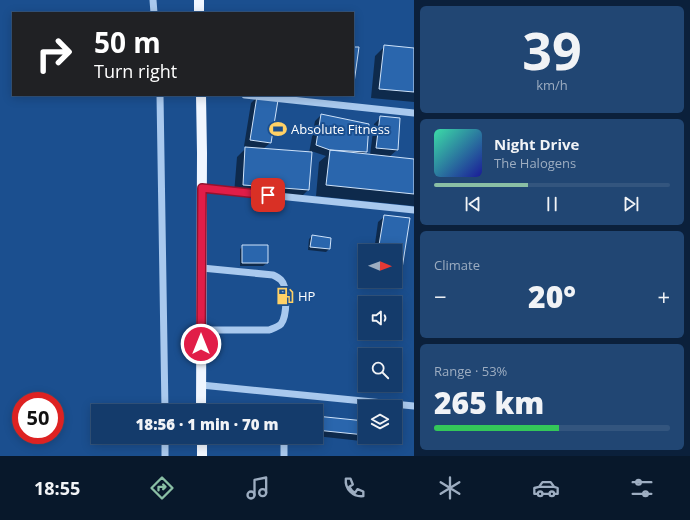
<!DOCTYPE html>
<html lang="en">
<head>
<meta charset="utf-8">
<style>
	:root { --surface:#143b6b; --page:#214673; --text:#f1f3f6; --muted:#9dadc1; --line:#33557e; --accent:#8abfa5 }
	body { margin:0; font-family:"Open Sans",sans-serif; background:var(--page); color:var(--text); height:100vh; display:flex; flex-direction:column; font-size:15px; white-space:nowrap }
	* { box-sizing:border-box; margin:0 }
	p { font-size:13px; color:var(--muted) }
	.icon { flex:none; width:22px; height:22px; fill:none; stroke:currentColor; stroke-width:2; stroke-linecap:round; stroke-linejoin:round }
	.map { position:relative; flex:1; overflow:hidden }
	.details { display:flex; flex-direction:column; gap:6px; padding:6px; background:#0b203b; width:276px }
	.details>* { flex:none }
	.hud { position:absolute; left:12px; top:12px; width:342px; height:84px; border-radius:0px; box-shadow:0 2px 10px #0003,0 0 0 1px var(--line); background:#202124; color:#fff; overflow:hidden }
	.needle { width:26px; rotate:91deg }
	.fabs { position:absolute; left:358px; top:244px; display:grid; gap:8px }
	.fabs a { display:grid; place-items:center; width:44px; height:44px; border-radius:0px; background:var(--surface); box-shadow:0 2px 10px #0003,0 0 0 1px var(--line); font-size:20px }
	.speed { position:absolute; left:12px; top:392px; display:flex; gap:8px; font-size:20px; font-weight:700; text-align:center }
	.speed>* { display:grid; place-content:center; width:52px; height:52px; border-radius:50%; background:var(--surface); box-shadow:0 2px 10px #0003,0 0 0 1px var(--line); line-height:1 }
	.speed .limit { border:6px solid #d22; background:#fff; color:#111 }
	.pin { position:absolute; display:grid; place-items:center; width:34px; height:34px; color:#fff; margin:-17px; border-radius:8px; box-shadow:0 2px 6px #0006 }
	.me { position:absolute; width:44px; margin:-22px; rotate:0deg; stroke-linejoin:round; filter:drop-shadow(0 0 3px #0008) }
	.turn { display:flex; align-items:center; gap:14px; height:84px; padding:0 16px; font-size:18px }
	.turn .icon { width:52px; height:52px; stroke-width:2.5 }
	.turn b { display:block; font-size:28px; line-height:34px }
	.big { font-size:30px; font-weight:800; line-height:1.1 }
	.details .card { flex:1; display:flex; flex-direction:column; justify-content:center; gap:6px; min-width:0; padding:0 14px; border-radius:6px; background:var(--page) }
	.details .dial { align-items:center; gap:0 }
	.dial b { font-size:52px; line-height:1 }
	.song { display:flex; align-items:center; gap:12px }
	.cover { width:48px; height:48px; border-radius:6px; background:linear-gradient(135deg,hsl(160 70% 55%),hsl(240 70% 35%)) }
	.played { height:4px; border-radius:2px; background:linear-gradient(90deg,var(--accent) 40%,var(--line) 40%) }
	.keys { display:flex; justify-content:space-around; direction:ltr }
	.heat { display:flex; justify-content:space-between; align-items:center; font-size:22px; direction:ltr }
	.charge { height:6px; border-radius:3px; background:linear-gradient(90deg,#34c759 53%,var(--line) 0) }
	.trip { position:absolute; left:91px; top:404px; width:232px; height:40px; border-radius:0px; background:var(--surface); box-shadow:0 2px 10px #0003,0 0 0 1px var(--line); font-weight:800; line-height:40px; text-align:center }
	.tab-bar { display:flex; height:64px; justify-content:space-around; align-items:center; background:#08182b; color:var(--muted) }
	.tab-bar .icon { width:28px; height:28px }
	.tab-bar .current { color:var(--accent) }
	.tab-bar b { font-size:18px; color:var(--text) }
	main { display:flex; flex:1; min-height:0 }
	.map>svg:first-child { display:block }
	.shadow { fill:#0007 }
	.building { fill:#2a66ad; stroke:#cfe3fa }
	.lines { fill:none; stroke-linecap:round; stroke-linejoin:round }
	.minor { stroke:#a9c9ee; stroke-width:7 }
	.major { stroke:#f0f6ff; stroke-width:10 }
	.route-casing { stroke:#92132f; stroke-width:10 }
	.route { stroke:#e11d48; stroke-width:7 }
	.labels { text-anchor:middle; stroke-width:4; stroke-linejoin:round; paint-order:stroke }
	.poi-label { font-size:13px; fill:#fff; stroke:#1b4f8f; text-anchor:start }
</style>
</head>
<body>
<main>
<div class="map">
<svg width="414" height="456" viewBox="0 0 414 456">
	<rect width="100%" height="100%" fill="#1b4f8f"/>
	<path class="shadow" d="M384,47L414,49V102L371,98L375,56Z
		M257,97L277,101L270,143L263,149L309,153L315,121L321,115L366,151L363,155H370L374,124L381,117L399,119L397,150L389,157L414,160V206L316,196L319,162L326,156L311,151L308,190L299,199L234,194L237,157L247,147L244,146L251,103Z
		M385,216L409,219L401,274L395,280V251H374L378,222Z
		M312,236L330,238L329,249L326,252L308,250L309,239Z
		M243,246L267,263L263,266H240V249Z
		M316,417L365,422V437H375L370,442L316,436Z"/>
	<path class="building" d="M384,45L414,48V92L379,89Z
		M353,47H359L354,83H353Z
		M257,96L278,100L271,143L250,140Z
		M321,114L369,124L367,152L330,150L316,145Z
		M380,116L400,118L398,150L376,148Z
		M245,147L312,152L309,190L243,185Z
		M330,150L414,159V194L326,185Z
		M384,215L410,218L401,275L395,274V251H378Z
		M312,235L331,238L330,249L310,247Z
		M242,245H268V263H242Z
		M248,408L271,411H248Z
		M316,416L365,421V435L316,430Z"/>
	<g class="lines">
		<path class="minor" d="M153,0L154,13
			M160,95L165,411
			M245,95L414,113
			M202,188L414,210
			M201,330H269C274,328 278,327 281,324C287,316 288,287 281,280C279,278 275,276 273,275L202,268
			M201,385L414,406
			M165,437V456
			M278,437L284,444V456"/>
		<path class="major" d="M199,0V13
			M201,95L202,153L201,411
			M202,456V437"/>
	</g>
	<g class="lines">
		<g class="route-casing">
			<path id="route" d="M201,344L202,188L268,195"/>
		</g>
		<use href="#route" class="route"/>
	</g>
	<defs>
		<g id="stadium-bare" transform="scale(1.38)"><path d="M0-5a6.5 5 0 1 0 0 10a6.5 5 0 1 0 0-10ZM-3.5-1.8h7v3.6h-7Z" fill="#ffd166" stroke="#1b4f8f" stroke-width="2.5" paint-order="stroke"/></g>
		<g id="fuel-bare" transform="scale(1.38)"><path d="M-5.5-6h7V0h2V4h1.3V-2.5L3-4.5l.8-.8L6-3V5H2.5V1h-1V6h-7ZM-4.2-4.7v3.2H.2V-4.7Z" fill="#ffd166" stroke="#1b4f8f" stroke-width="2.5" paint-order="stroke"/></g>
	</defs>
	<g fill-rule="evenodd">
		<use href="#stadium-bare" x="278" y="129"/>
		<use href="#fuel-bare" x="285" y="296"/>
	</g>
	<g class="labels">
		<g class="poi-label">
			<text x="291" y="134">Absolute Fitness</text>
			<text x="298" y="301">HP</text>
		</g>
	</g>
</svg>
<div class="fabs">
<a><svg class="needle" viewBox="-14 -14 28 28"><path d="M0-13l5 13h-10z" fill="#e53935"/><path d="M0 13l5-13h-10z" fill="#9dadc1"/></svg></a>
<a><svg class="icon" aria-label="sound" viewBox="0 0 24 24"><path d="M4 9h4l5-4v14l-5-4H4zM17 9q2 3 0 6"/></svg></a>
<a><svg class="icon" aria-label="search" viewBox="0 0 24 24"><circle cx="10" cy="10" r="6"/><path d="M15 15l6 6"/></svg></a>
<a><svg class="icon" aria-label="layers" viewBox="0 0 24 24"><path d="M12 4l9 5-9 5-9-5zM3 14l9 5 9-5"/></svg></a>
</div>
<div class="speed"><div class="limit">50</div></div>
<div class="pin" style="left:268px;top:195px;background:#d93025"><svg class="icon" aria-label="arrive" viewBox="0 0 24 24"><path d="M6 21V4h12l-3 4 3 4H6"/></svg></div>
<svg class="me" style="left:201px;top:344px" viewBox="-20 -20 40 40"><circle r="17" fill="#e11d48" stroke="#fff" stroke-width="3"/><path d="M0-11L8 9 0 5-8 9z" fill="#fff"/></svg>
<div class="trip">18:56 · 1 min · 70 m</div>
<div class="hud">
<div class="turn"><svg class="icon" aria-label="right" viewBox="0 0 24 24"><path d="M7 20v-9h11M14 6l5 5-5 5"/></svg><div><b>50 m</b>Turn right</div></div>
</div>
</div>
<section class="details">
<div class="card dial"><b>39</b><p>km/h</p></div>
<div class="card">
<div class="song"><i class="cover"></i><div><b>Night Drive</b><p>The Halogens</p></div></div>
<div class="played"></div>
<div class="keys"><svg class="icon" aria-label="previous" viewBox="0 0 24 24"><path d="M18 5L8 12l10 7zM5 5v14"/></svg><svg class="icon" aria-label="pause" viewBox="0 0 24 24"><path d="M8 5v14M16 5v14"/></svg><svg class="icon" aria-label="next" viewBox="0 0 24 24"><path d="M6 5l10 7-10 7zM19 5v14"/></svg></div>
</div>
<div class="card"><p>Climate</p>
<div class="heat"><a>−</a><b class="big">20°</b><a>+</a></div>
</div>
<div class="card"><p>Range · 53%</p><b class="big">265 km</b><div class="charge"></div></div>
</section>
</main>
<nav class="tab-bar">
<b>18:55</b>
<svg class="icon current" aria-label="directions" viewBox="0 0 24 24"><path d="M12 3l9 9-9 9-9-9zM9 14v-3h6M13 9l2 2-2 2"/></svg>
<svg class="icon" aria-label="music" viewBox="0 0 24 24"><path d="M9 18V5l10-2v13"/><circle cx="6" cy="18" r="3"/><circle cx="16" cy="16" r="3"/></svg>
<svg class="icon" aria-label="phone" viewBox="0 0 24 24"><path d="M5 4h4l2 5-3 2q2 4 5 5l2-3 5 2v4C11 20 4 13 5 4z"/></svg>
<svg class="icon" aria-label="climate" viewBox="0 0 24 24"><path d="M12 3v18M4 7l16 10M4 17L20 7"/></svg>
<svg class="icon" aria-label="car" viewBox="0 0 24 24"><path d="M5 17H2v-5l4-1 3-4h7l3 4 3 1v5h-3M9 17h6M6 11h13"/><circle cx="7" cy="17" r="2"/><circle cx="17" cy="17" r="2"/></svg>
<svg class="icon" aria-label="filters" viewBox="0 0 24 24"><path d="M4 7h16M4 17h16"/><circle cx="9" cy="7" r="2"/><circle cx="15" cy="17" r="2"/></svg>
</nav>
</body>
</html>
